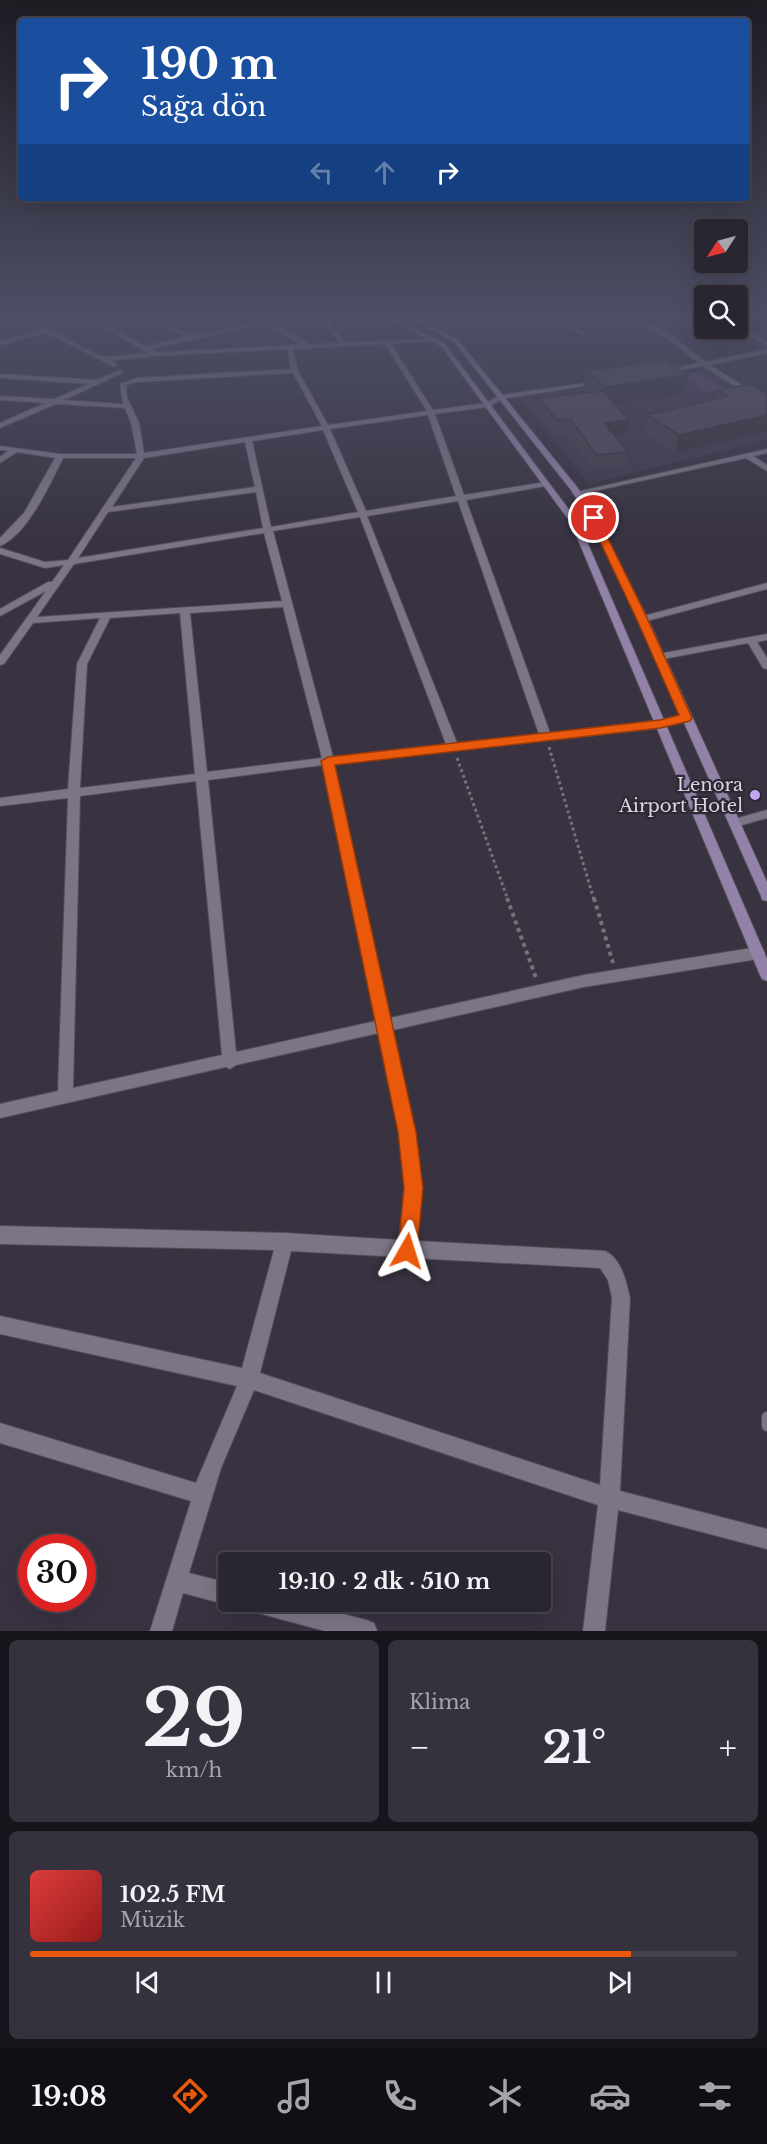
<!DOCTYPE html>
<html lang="tr">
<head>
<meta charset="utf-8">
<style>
	:root { --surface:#2a2631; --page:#36323d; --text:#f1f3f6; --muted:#a5a5ab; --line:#46434d; --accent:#ea580c }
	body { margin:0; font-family:"Libre Baskerville",serif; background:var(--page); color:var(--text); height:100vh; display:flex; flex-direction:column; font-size:22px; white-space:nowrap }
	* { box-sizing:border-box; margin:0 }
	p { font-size:20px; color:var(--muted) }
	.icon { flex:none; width:33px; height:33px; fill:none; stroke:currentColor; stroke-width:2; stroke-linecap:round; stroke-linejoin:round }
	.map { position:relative; height:1631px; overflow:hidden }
	.panel { display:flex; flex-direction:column; gap:9px; padding:9px; background:#17151b; flex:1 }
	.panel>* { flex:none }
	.guide { position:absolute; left:18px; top:18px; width:732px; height:183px; border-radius:6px; box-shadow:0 6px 24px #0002,0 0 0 2px var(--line); background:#1a4fa0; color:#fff; overflow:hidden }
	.needle { width:39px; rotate:234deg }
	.controls { position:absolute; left:694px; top:219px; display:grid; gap:12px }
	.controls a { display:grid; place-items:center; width:54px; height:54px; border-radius:6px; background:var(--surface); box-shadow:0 6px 24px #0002,0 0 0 2px var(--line); font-size:30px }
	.speed { position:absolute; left:18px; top:1534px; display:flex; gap:12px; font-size:30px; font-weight:700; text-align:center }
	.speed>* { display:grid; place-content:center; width:78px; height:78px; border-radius:50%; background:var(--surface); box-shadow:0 6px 24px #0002,0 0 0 2px var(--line); line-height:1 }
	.speed .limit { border:9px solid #d22; background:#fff; color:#111 }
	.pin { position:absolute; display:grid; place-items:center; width:51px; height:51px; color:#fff; margin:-26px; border:3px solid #fff; border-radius:50%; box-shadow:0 2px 6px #0007 }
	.me { position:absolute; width:66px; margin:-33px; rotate:6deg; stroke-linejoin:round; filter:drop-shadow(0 0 4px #0008) }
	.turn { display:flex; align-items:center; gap:21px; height:126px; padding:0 24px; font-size:27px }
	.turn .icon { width:78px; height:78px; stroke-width:2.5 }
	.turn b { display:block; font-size:42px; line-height:51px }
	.lanes { display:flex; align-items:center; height:57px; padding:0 24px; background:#0003; justify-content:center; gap:30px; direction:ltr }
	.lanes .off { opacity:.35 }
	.big { font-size:45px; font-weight:700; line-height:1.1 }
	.panel .widget { flex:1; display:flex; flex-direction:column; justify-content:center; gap:9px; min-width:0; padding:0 21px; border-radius:9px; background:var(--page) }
	.panel .dial { align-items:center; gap:0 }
	.dial b { font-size:78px; line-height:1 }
	.song { display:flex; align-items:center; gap:18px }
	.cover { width:72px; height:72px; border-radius:9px; background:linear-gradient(135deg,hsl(0 70% 55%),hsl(0 70% 35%)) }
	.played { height:6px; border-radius:3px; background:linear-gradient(90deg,var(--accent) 85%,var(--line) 85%) }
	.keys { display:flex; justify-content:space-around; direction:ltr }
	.heat { display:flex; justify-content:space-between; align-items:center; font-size:33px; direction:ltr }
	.panel .tiles { flex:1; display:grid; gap:9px; grid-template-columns:1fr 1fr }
	.widget:last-child { grid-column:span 2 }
	.trip { position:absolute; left:218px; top:1552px; width:333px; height:60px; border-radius:6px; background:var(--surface); box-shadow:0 6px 24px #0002,0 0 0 2px var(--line); font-weight:700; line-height:60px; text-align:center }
	.dock { display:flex; height:96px; justify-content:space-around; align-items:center; background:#110f14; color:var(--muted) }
	.dock .icon { width:42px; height:42px }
	.dock .on { color:var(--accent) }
	.dock b { font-size:27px; color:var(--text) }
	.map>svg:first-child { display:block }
	.built { fill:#42394e }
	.green { fill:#56446d }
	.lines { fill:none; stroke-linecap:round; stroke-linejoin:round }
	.lane-casing { stroke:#534e5a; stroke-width:12 }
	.street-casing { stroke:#534e5a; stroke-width:2 }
	.secondary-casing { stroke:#534e5a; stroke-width:2 }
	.path-far1 { stroke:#77717e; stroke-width:3; stroke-dasharray:3 3; stroke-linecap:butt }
	.path { stroke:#77717e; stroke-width:4; stroke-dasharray:4 4; stroke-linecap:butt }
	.lane { stroke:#7c7586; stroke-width:10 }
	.street { fill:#7c7586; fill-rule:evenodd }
	.secondary { fill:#9282a7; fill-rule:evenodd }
	.wall { fill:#45404d }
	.shaded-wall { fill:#38343f }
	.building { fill:#504a5a; stroke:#38343f; stroke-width:1.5 }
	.route { fill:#ea580c; stroke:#983908; stroke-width:1.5 }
	.poi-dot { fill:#c6a6f0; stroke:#2e2836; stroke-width:2 }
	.labels { text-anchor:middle; stroke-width:4.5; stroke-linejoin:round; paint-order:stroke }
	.poi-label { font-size:18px; fill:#d9d5de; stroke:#2e2836; text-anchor:end }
</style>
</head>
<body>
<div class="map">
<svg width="767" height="1631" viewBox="0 0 767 1631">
	<rect width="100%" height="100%" fill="#383241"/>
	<path class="built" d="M709,369L767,406V440L589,484L517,397Z"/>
	<path class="green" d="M700,372L725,389L705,392L680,375Z"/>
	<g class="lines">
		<g class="lane-casing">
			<path id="lane" d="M767,1417V1426"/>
		</g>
		<g class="street-casing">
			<path id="street" d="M20,318H28L97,355L108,357L148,353L88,318H95L145,346L185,337L147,318H155L191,336L269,319L312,318L271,323L309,344L340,343L320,318H326L346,343L436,338L439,340L438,341L391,344L433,410L486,403L500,395L600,381L603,383L502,399L488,407L435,414L464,495L546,482L550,484L546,486L466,500L550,733L660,720L686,714L691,718L690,720L660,728L334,764L390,1018L584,975L758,947L763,949L765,953L763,957L758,959L584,987L393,1030L415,1132L421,1188L417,1241L605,1251C622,1259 626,1282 630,1298L620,1491L767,1529V1549L618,1510L605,1631H583L598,1505L254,1390L221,1468L189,1573L228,1583V1602H235L228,1605L183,1593L172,1631H150L191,1501L0,1443V1423L196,1483L237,1386L0,1334V1316L242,1368L274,1250L0,1244V1226L285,1233L399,1240L405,1188L399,1132L379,1033L236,1065L230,1069L226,1067L0,1118V1104L58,1091L68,798L0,806V798L68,789L77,664L100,618L33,623L4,664L0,665V655L46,591L0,616V609L48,582H52L64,565L45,568L0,554V548L45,562L68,560L136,458H63C50,484 28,534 0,546V538L24,513L55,458L17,452L0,463V457L8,451L0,450V446L60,454H137L131,423L125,408L56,404L0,428V423L45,403L0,400V396L54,399L89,384L0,378V374L96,380L120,370L123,372L122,373L64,400L123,404L120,384L136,378L291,369L287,349L155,356L113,360L117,365L114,367C93,355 69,345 46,333L0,345V341L41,330ZM264,324L301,345L156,352L150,349ZM385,344L427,411L328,425L298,371L293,349ZM293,373L322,426L144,453L139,423L127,397L126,385L137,382ZM428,415L456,496L366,511L330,429ZM323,430L358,512L271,527L252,441ZM245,442L255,487L112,507L144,458ZM256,492L263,528L78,558L108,512ZM458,501L539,734L457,743L367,516ZM360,517L446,744L333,757L273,531ZM264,533L282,601L37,617L74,564ZM283,607L322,758L207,772L190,613ZM180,613L195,774L80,788L87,664L110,618ZM323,765L376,1021L236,1052L208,780ZM196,781L222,1055L73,1088L80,796ZM291,1251L401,1257L407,1260L412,1258L600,1268L608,1280L612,1298L600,1485L260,1373Z
				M556,318H563L585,333L580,334Z
				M631,318C654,318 687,348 706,362L767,349V353L710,365L767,401V406L703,366L663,373V371L699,363L665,337Z
				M738,326L767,341V346L735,329L738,328Z
				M767,449V453L753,456L767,465V471L746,458L576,495L572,493Z
				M767,583V589L643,622L638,619L640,617Z
				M767,634V640L757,642L767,658V669L763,668L748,643L658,660L653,657L658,654Z
				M767,810V818L735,827L729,823L731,820Z
				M247,1602H298L366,1620L374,1623L377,1631H325L258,1613L250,1610Z"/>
		</g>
		<g class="secondary-casing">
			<path id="secondary" d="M387,318H395L445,344L579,523L767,959V981L762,979L760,975L571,523L441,346Z
				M410,318H418L458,340L577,487L597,518L648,619L767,882V901L762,900L761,896L638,619L589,518L571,490L454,342Z"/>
		</g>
		<path class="path-far1" d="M549,747L594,900
			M457,758L508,900"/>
		<path class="path" d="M507,898L536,978
			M594,898L613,963"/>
		<use href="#lane" class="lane"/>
		<use href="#street" class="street"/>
		<use href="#secondary" class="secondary"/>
	</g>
	<path class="wall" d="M586,371L688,375L684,394L615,404L629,420L626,435L615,437L628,452L625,468L593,470L568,434L555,435L537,412L539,398L587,393L583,390Z
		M750,384L675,453L643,432L647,415L716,399L718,390Z"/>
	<path class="shaded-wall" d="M688,375L684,394L603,406L606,387Z
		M767,415V431L675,453L679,435Z
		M629,420L626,435L602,438L604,423Z"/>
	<path class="building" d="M666,360L688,375L606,387L586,371Z
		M750,384L767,394V415L679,435L647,415L728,396L718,390Z
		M603,391L629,420L604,423L628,452L596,455L571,419L557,420L539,398Z"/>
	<linearGradient id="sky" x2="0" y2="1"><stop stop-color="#1f1c24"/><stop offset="0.58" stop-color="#4d4f65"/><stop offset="1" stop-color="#4d4f65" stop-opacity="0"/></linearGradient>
	<rect width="767" height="546" fill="url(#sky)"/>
	<path class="route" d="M594,515L598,518L648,620L692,718L690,721L660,728L335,765L416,1132L423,1188L417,1251L414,1258L407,1260L400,1258L398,1251L404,1188L398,1132L321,761L328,757L660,720L679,715L637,620L589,518Z"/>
	<circle class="poi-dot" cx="755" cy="795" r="6"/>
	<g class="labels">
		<g class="poi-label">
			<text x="743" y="791">Lenora<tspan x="743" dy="21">Airport Hotel</tspan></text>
		</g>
	</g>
</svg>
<div class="controls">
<a><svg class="needle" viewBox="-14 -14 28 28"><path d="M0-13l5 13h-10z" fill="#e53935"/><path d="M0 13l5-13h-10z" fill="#a5a5ab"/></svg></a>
<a><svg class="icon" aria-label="search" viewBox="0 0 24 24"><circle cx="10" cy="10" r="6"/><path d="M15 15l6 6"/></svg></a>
</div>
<div class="speed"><div class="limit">30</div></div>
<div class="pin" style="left:594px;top:518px;background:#d93025"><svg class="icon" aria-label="arrive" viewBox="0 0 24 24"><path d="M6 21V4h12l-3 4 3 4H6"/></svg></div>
<svg class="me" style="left:407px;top:1251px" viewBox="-20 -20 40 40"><path d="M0-17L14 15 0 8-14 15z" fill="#ea580c" stroke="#fff" stroke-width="4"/></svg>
<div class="trip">19:10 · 2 dk · 510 m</div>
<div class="guide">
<div class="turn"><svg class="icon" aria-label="right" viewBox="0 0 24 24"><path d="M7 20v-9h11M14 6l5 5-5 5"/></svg><div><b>190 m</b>Sağa dön</div></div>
<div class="lanes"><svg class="icon off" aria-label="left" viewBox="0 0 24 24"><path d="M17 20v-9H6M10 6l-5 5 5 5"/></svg><svg class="icon off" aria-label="ahead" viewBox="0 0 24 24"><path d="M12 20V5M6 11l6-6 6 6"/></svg><svg class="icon" aria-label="right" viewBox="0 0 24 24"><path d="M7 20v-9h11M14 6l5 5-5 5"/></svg></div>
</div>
</div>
<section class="panel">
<div class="tiles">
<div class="widget dial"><b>29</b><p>km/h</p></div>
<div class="widget"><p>Klima</p>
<div class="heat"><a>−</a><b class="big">21°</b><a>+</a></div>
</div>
<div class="widget">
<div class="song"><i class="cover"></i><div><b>102.5 FM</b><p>Müzik</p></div></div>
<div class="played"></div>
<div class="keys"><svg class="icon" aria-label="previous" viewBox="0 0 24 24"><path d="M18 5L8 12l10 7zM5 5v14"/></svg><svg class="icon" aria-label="pause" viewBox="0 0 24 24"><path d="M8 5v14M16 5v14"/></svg><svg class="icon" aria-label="next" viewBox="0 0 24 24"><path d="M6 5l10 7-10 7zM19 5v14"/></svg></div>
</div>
</div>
</section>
<nav class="dock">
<b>19:08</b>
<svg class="icon on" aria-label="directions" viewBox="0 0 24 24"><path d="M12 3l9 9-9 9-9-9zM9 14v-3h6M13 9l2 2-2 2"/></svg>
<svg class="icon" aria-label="music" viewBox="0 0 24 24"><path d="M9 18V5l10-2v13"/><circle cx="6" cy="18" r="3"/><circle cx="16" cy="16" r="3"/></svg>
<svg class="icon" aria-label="phone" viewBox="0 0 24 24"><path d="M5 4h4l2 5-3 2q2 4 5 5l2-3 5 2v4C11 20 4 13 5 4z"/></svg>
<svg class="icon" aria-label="climate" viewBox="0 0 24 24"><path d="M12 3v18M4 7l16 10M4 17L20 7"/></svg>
<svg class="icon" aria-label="car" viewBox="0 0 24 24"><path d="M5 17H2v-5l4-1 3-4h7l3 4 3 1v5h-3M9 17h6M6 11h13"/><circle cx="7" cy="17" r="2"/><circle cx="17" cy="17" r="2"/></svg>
<svg class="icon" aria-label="filters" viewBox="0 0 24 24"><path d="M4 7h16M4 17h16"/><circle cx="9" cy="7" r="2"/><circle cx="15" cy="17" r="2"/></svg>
</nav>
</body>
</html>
